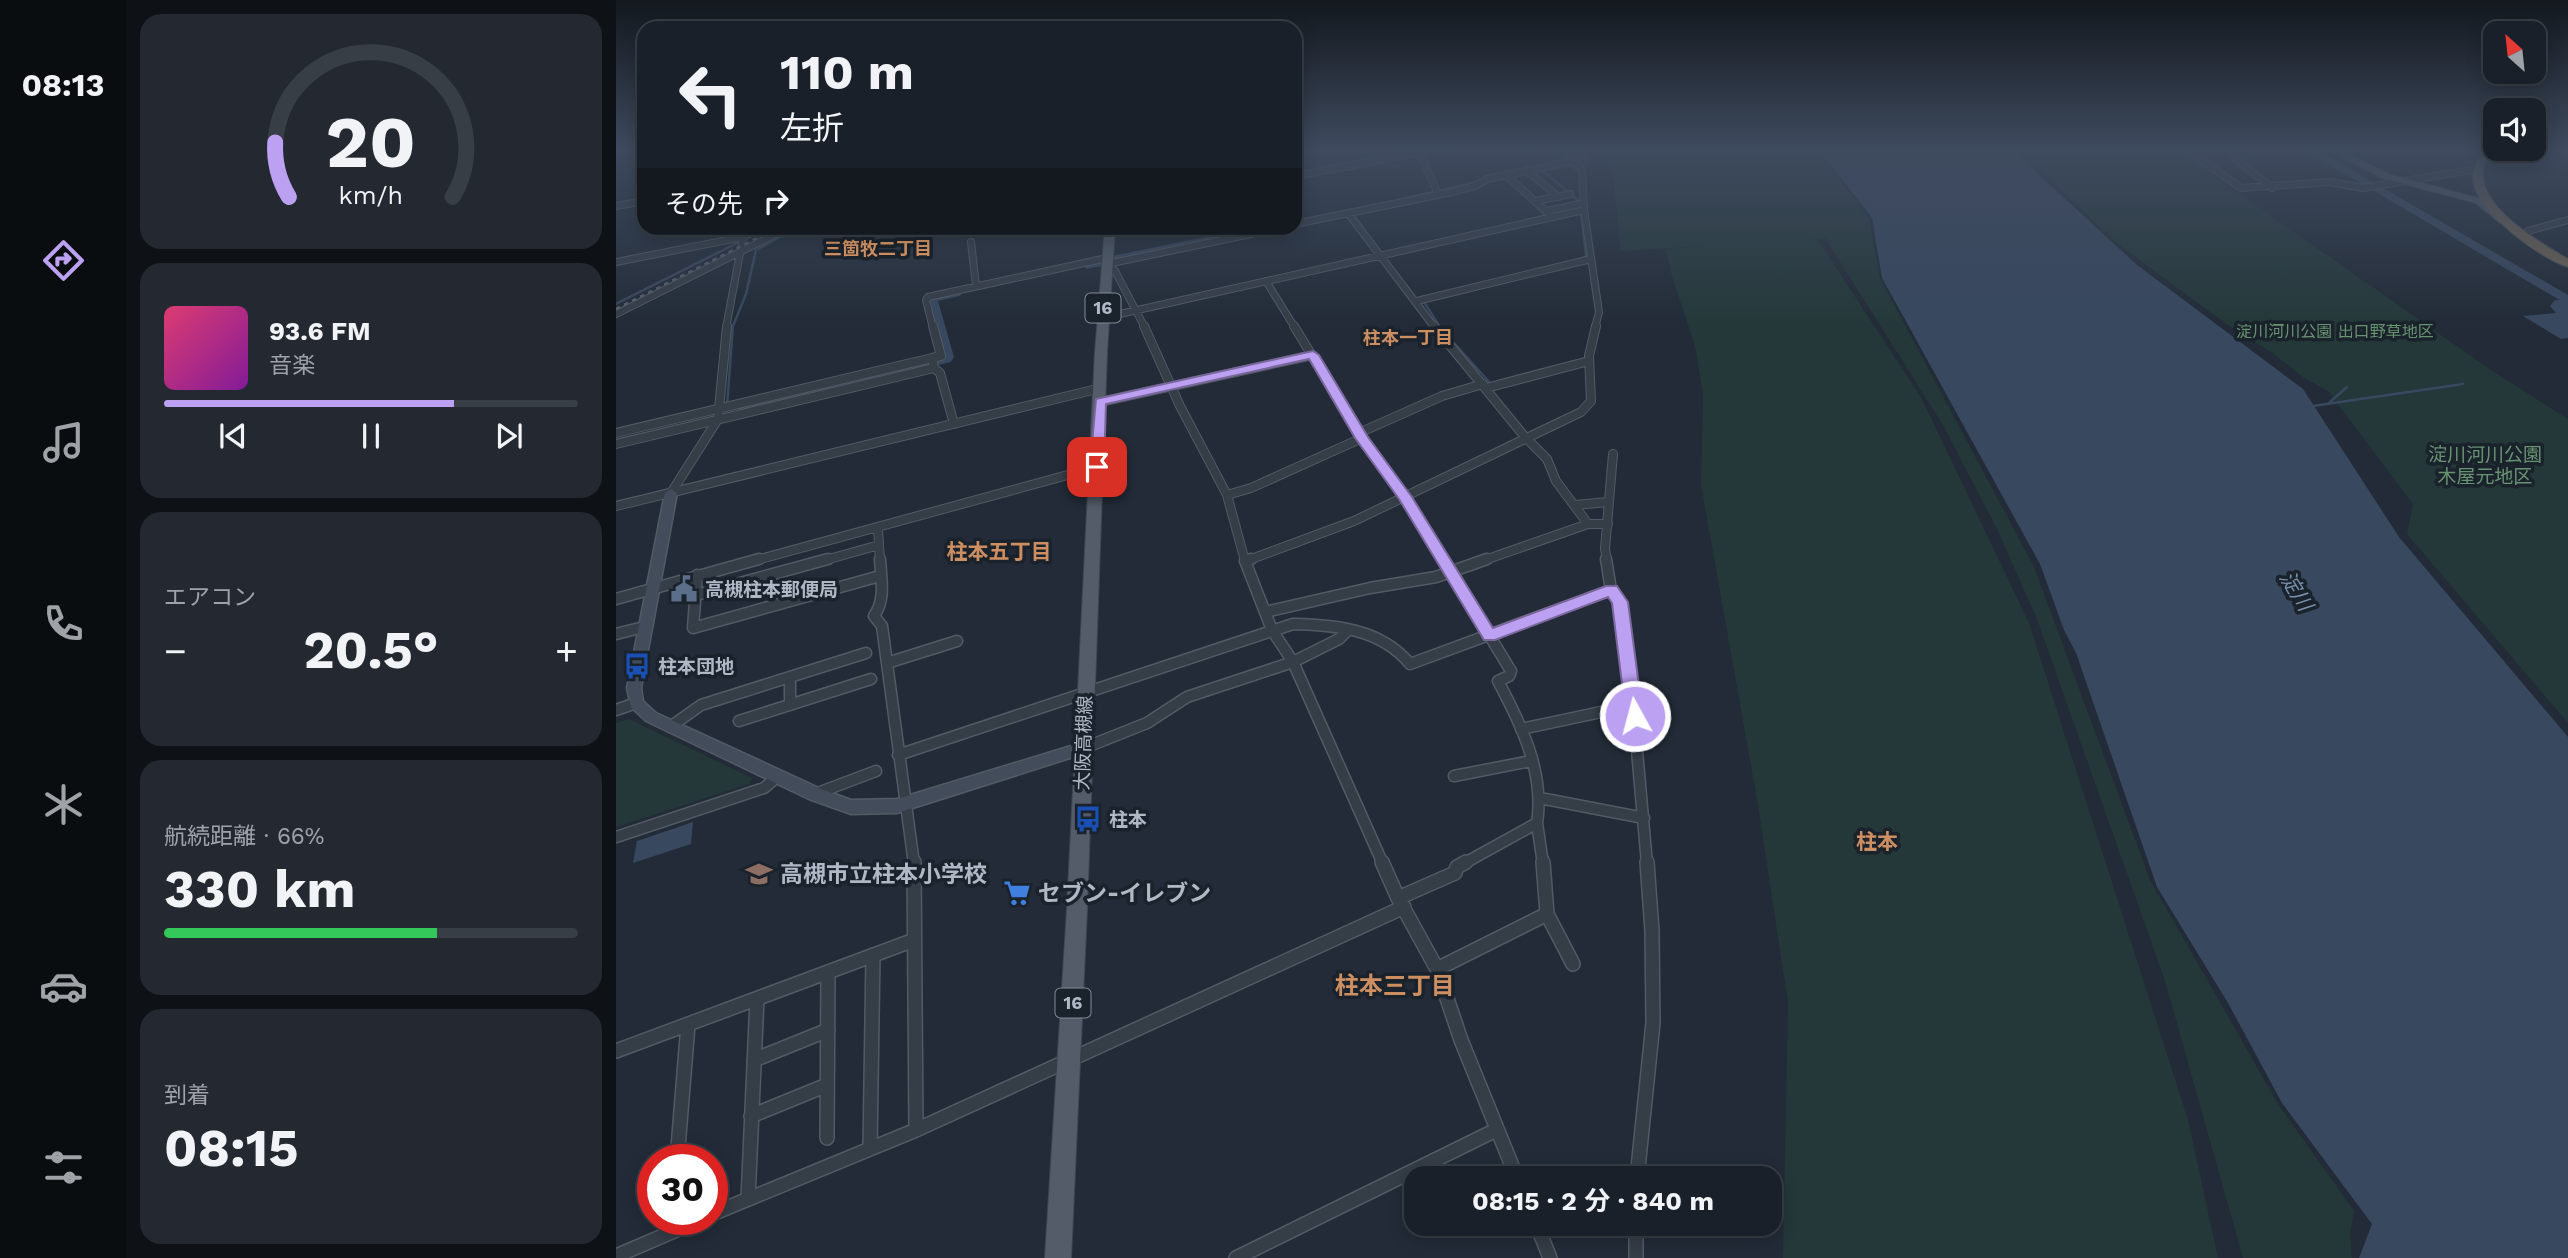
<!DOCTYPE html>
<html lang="ja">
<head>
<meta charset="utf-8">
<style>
	:root { --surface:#1a2029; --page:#232831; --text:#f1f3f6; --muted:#9fa3a8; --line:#383e46; --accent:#bca0f2 }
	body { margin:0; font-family:"Work Sans","Noto Sans JP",sans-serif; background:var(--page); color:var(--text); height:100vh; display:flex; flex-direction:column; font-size:26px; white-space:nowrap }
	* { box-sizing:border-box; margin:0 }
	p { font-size:23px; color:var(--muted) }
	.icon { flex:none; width:38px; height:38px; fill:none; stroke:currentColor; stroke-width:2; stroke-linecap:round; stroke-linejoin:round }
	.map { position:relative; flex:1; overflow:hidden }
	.details { display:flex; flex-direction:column; gap:14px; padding:14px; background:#0e1217; width:490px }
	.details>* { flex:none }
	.guide { position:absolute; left:21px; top:21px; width:665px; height:214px; border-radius:21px; box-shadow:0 4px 18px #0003,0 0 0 2px var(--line); background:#1a2029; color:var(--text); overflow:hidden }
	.needle { width:46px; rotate:333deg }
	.buttons { position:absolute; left:1867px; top:21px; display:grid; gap:14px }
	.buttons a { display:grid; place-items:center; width:63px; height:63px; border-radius:14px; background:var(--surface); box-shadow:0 4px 18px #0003,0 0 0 2px var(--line); font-size:35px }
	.speed { position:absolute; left:21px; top:1144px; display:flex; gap:14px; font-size:35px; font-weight:700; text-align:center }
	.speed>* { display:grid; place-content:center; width:91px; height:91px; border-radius:50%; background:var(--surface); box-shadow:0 4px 18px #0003,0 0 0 2px var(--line); line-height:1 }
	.speed .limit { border:10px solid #d22; background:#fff; color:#111 }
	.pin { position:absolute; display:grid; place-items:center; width:60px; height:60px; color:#fff; margin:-30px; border-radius:14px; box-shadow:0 4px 10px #0006 }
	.me { position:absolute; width:77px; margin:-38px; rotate:353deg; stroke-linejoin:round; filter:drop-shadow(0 0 5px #0008) }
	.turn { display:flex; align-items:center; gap:24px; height:147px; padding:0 28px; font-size:32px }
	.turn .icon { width:91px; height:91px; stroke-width:2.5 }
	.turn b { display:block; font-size:49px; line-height:60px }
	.then { display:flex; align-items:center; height:66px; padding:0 28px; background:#0003; gap:14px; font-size:26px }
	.big { font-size:52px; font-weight:700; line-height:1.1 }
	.details .card { flex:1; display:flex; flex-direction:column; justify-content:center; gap:10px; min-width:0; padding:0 24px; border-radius:21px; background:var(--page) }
	.details .dial { align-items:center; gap:0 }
	.dial svg { height:182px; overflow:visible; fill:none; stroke:var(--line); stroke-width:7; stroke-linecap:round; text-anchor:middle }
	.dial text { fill:var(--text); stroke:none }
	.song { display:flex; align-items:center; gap:21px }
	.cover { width:84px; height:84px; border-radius:10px; background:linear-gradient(135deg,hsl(340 70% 55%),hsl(290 70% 35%)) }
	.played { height:7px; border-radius:4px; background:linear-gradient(90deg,var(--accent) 70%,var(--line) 70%) }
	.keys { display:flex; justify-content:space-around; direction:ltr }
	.heat { display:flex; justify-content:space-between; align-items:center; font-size:38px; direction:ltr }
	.charge { height:10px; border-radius:5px; background:linear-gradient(90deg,#34c759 66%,var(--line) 0) }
	.trip { position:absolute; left:788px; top:1166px; width:378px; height:70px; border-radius:21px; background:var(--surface); box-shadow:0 4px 18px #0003,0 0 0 2px var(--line); font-weight:700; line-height:70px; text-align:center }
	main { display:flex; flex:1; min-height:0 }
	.tab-bar { display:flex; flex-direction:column; width:126px; justify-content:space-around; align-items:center; background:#0a0d10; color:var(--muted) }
	.tab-bar .icon { width:49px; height:49px }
	.tab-bar .active { color:var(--accent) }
	.tab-bar b { font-size:32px; color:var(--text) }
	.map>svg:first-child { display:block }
	.green { fill:#243839 }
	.water { fill:#38485f }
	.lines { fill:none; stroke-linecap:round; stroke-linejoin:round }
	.stream { stroke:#38485f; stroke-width:2.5 }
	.river { fill:#38485f; fill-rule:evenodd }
	.street-far3-casing { stroke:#525b65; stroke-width:8 }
	.street-far2-casing { stroke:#525b65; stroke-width:10 }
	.street-far1-casing { stroke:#525b65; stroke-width:13 }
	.street-casing { stroke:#525b65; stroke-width:16 }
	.secondary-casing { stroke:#525b65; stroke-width:3 }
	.primary-casing { stroke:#3e4651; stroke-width:2 }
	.highway-casing { stroke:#3f4852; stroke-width:2 }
	.street-far3 { stroke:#353d47; stroke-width:6 }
	.street-far2 { stroke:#353d47; stroke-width:8 }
	.street-far1 { stroke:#353d47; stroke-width:10 }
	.street { stroke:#353d47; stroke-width:13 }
	.secondary { fill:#434c5a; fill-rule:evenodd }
	.primary { fill:#535c68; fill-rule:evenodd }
	.highway { fill:#6d6252; fill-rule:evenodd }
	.rail { stroke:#57616e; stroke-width:2.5; stroke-dasharray:4.5 4.5; stroke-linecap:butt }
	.route { fill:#bca0f2; stroke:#7a689d; stroke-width:2 }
	.labels { text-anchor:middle; stroke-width:7; stroke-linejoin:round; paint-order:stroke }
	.far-park-label { font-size:16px; fill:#689371; stroke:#1a222c }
	.far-neighbourhood-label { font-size:18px; font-weight:bold; fill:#cd8f61; stroke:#1a222c }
	.shield { fill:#1a222c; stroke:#828b96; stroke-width:2 }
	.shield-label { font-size:18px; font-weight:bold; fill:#afb8c4 }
	.park-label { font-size:19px; fill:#689371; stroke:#1a222c }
	.poi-label { font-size:19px; font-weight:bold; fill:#afb8c4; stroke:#1a222c; text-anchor:start }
	.street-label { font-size:19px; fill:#afb8c4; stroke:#1a222c }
	.neighbourhood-label { font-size:21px; font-weight:bold; fill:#cd8f61; stroke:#1a222c }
	.water-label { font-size:21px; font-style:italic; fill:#798eab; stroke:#1a222c }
	.near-poi-label { font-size:23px; font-weight:bold; fill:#afb8c4; stroke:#1a222c; text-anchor:start }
	.near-neighbourhood-label { font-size:24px; font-weight:bold; fill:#cd8f61; stroke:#1a222c }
</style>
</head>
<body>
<main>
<nav class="tab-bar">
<b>08:13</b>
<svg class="icon active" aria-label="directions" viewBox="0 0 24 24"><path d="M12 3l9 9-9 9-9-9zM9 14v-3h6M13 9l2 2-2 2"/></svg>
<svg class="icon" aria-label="music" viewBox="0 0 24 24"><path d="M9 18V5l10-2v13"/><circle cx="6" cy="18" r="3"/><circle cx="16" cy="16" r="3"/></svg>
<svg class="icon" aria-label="phone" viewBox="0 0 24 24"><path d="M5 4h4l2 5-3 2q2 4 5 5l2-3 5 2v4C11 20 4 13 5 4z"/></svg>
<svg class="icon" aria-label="climate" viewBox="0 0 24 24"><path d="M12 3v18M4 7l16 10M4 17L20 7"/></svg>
<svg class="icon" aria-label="car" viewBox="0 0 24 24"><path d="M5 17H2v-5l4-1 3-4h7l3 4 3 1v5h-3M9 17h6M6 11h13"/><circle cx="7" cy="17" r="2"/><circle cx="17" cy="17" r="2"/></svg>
<svg class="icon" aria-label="filters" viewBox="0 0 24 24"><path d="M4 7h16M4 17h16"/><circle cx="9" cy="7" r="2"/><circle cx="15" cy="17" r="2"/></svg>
</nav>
<section class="details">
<div class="card dial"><svg viewBox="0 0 100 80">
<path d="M14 69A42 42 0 1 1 86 69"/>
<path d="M14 69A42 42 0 0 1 8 45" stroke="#bca0f2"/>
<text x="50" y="56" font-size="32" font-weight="700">20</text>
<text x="50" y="72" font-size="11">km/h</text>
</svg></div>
<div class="card">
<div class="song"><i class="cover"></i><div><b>93.6 FM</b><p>音楽</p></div></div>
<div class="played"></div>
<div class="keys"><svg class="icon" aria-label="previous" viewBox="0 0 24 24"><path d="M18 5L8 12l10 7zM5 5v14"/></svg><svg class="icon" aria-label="pause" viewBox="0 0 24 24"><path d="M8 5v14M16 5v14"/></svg><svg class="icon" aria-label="next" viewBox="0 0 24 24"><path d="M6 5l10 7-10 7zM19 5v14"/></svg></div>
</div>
<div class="card"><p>エアコン</p>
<div class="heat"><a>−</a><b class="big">20.5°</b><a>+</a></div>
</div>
<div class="card"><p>航続距離 · 66%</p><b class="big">330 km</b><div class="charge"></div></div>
<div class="card"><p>到着</p><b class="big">08:15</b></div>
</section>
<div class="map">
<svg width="1952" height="1258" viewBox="0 0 1952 1258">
	<rect width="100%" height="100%" fill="#222b37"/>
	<path class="green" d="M994,148H1199L1253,218L1264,278L1418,567L1534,880L1662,1104L1738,1211L1734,1233L1736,1258H1627L1549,981L1421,619L1381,529L1327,425L1209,238L1193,240H1202L1306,399L1413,623L1572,1120L1602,1258H1167L1172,1003L1142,805L1085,485L1087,396L1080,350L1055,273L1050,249L1091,246L1005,251Z
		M1401,148H1558L1872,368L1952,419V723L1791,534L1797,504L1712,391L1688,378L1658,354L1612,325L1503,245Z
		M13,719L136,778L133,784L0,827V723Z"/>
	<path class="water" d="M1202,148H1394L1521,265L1687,389L1783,537L1952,737V1258H1743L1756,1224L1666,1103L1612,1003L1541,887L1460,653L1448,630L1424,564L1266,278L1256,218Z
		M1939,300H1944L1952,304V338L1945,339L1907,316L1940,313L1934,306Z
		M77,822L75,844L17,863L21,841Z"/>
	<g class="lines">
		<path class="stream" d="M926,170L964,202
			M965,210L970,256L966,259
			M196,230L211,228
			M807,300L823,326
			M0,304L125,241
			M828,332L875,384L872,385
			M1714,402L1731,387
			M111,406L117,326L130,294L140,250L164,237L185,233
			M1697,406L1847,384
			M751,432L749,433L776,472"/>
		<path class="river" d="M948,148H959L965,162L933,170V166L954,160Z
			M1685,148H1698L1952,295V305Z
			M863,180L867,181V185L769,206L763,203Z
			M634,228H655L649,232L471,269L465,265L471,261Z
			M339,289L346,293L344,296L322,301L338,357L335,362L127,412L119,407L122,404L324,356L308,299Z"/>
		<g class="street-far3-casing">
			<path id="street-far3" d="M967,148V162
				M1568,148L1625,188L1714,182L1747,188L1862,169
				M1606,148L1656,188
				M804,153L822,194
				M957,161L966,171L968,210L983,312L979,328
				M911,171L943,197
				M890,175L936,217
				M679,176L827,148
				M920,201L954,194
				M0,206L28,201
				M931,211L964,204
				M732,213L819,328
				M679,224L836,192L859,186L871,179L957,161L949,148
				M1912,231L1952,220
				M167,232L198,228
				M355,242L360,286
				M0,262L127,237L146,228
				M491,264L499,271L529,328
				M491,264L664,228
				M650,281L679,328
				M801,301L975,259
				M0,314L172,228
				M486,318L968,210
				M110,328L127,237L132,228
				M317,328L310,300L312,297L491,258"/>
		</g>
		<g class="street-far2-casing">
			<path id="street-far2" d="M317,326L325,356L316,358L318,368L324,373L338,424
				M528,326L564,406L611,495L629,561
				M678,326L746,438L789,497L828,561
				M818,326L909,437L931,459L940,481L972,524
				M870,388L973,361
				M484,402L697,355
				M0,433L316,358
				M743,433L826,396L867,384
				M0,444L318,368
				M55,493L102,419L111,326
				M611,495L635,488L746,438
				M959,505L992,502
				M0,506L485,388
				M262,529L264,561
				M137,561L481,467
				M206,561L263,545
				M630,561L738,521L965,412L975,401L973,356L980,326
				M866,561L972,524H992
				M991,561L989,549L997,454"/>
		</g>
		<g class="street-far1-casing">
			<path id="street-far1" d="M264,559C265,579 270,599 258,616L266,626L298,864
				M635,559L629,561L656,630L677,662L767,864
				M827,559L895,671L893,676L882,681C905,724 929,773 921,823L847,864
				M990,559L995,590L1004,602L1014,671L1031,864
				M81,575L77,628L264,576
				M80,595L212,559
				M0,599L143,559
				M649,612L754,588L820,577L871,559
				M0,634L28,627
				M271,663L341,641
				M174,677V705
				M0,710L20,703
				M123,721L255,679
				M54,727L85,705L250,653
				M905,729L1004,708
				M468,748L531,723L571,697L677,662L723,639L731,631
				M282,755L677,624C721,625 765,629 794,664L995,590
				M838,776L915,761
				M199,794L260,771
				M924,798L1028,818
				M921,823L927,864
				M0,837L148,788L161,777"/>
		</g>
		<g class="street-casing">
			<path id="street" d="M298,862L300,1130
				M766,862L782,898L821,969L845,1040L901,1178
				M927,862L931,914L957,964
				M782,898L839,873L841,867L850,862
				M821,969L931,914
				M0,1051L298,940
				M138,1060L212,1030
				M135,1116L211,1085
				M211,1138L212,972
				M254,1149L257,955
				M61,1160L72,1025
				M1021,1178L1037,1023L1036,931L1031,862
				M132,1199L141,999
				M96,1214L300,1130L788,907
				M920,1223L934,1258
				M1020,1223V1258
				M0,1256L84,1220
				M620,1258L880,1130"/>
		</g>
		<g class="secondary-casing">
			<path id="secondary" d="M55,489L61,493L25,688L27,701L40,713L205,789L235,800L281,799L468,742L473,744L476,748L473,752L281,813L235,814L193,799L30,721L15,707L11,688L49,493Z"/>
		</g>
		<g class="primary-casing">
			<path id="primary" d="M1709,148H1721L1772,174L1866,199L1892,221L1884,223L1860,203L1766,178Z
				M489,228H499L491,352L471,909L455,1258H429L451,909L479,352Z"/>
		</g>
		<g class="highway-casing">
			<path id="highway" d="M1872,148L1881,149C1877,154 1870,160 1868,166C1857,205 1925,243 1952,259V267C1923,258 1863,213 1857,182C1855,168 1863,158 1872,148Z"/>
		</g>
		<use href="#street-far3" class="street-far3"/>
		<use href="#street-far2" class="street-far2"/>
		<use href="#street-far1" class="street-far1"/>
		<use href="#street" class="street"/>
		<use href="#secondary" class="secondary"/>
		<use href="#primary" class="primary"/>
		<use href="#highway" class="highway"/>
		<path class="rail" d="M0,309L161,228"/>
	</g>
	<linearGradient id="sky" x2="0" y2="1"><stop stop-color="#13181e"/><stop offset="0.46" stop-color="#3e4a5e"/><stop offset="1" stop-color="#3e4a5e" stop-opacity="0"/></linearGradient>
	<rect width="1952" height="325" fill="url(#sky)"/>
	<path class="route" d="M697,351L703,355L752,437L796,497L877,628L990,586H1001L1012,602L1027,716L1025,721H1013L1010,716L996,603L992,597L879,640H868L783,499L739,438L693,359L490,404L488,467L481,471L474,467L480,399Z"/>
	<defs>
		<g id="civic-bare" transform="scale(2.1)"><path d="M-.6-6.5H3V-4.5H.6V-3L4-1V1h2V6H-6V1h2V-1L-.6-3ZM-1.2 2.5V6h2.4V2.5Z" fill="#5c6f8a" stroke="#1a222c" stroke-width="2.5" paint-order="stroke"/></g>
		<g id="bus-bare" transform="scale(2.1)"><path d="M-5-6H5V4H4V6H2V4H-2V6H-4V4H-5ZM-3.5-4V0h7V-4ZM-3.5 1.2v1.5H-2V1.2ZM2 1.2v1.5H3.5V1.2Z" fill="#1a4fb4" stroke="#1a222c" stroke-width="2.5" paint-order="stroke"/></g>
		<g id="school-bare" transform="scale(2.1)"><path d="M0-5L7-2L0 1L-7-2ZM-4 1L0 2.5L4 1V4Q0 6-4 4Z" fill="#8d6e63" stroke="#1a222c" stroke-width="2.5" paint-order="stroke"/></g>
		<g id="supermarket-bare" transform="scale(2.1)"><path d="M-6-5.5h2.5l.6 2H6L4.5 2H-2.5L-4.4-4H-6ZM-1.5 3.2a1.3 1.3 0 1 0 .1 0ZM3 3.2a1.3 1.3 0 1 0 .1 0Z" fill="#3f7fe0" stroke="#1a222c" stroke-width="2.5" paint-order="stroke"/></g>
	</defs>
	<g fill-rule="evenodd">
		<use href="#civic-bare" x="68" y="589"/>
		<use href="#bus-bare" x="21" y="666"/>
		<use href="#bus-bare" x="472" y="819"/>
		<use href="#school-bare" x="143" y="874"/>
		<use href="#supermarket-bare" x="401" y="893"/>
	</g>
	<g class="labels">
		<g class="far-park-label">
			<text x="1719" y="337">淀川河川公園 出口野草地区</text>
		</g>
		<g class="far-neighbourhood-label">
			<text x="262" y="255">三箇牧二丁目</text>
			<text x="792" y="344">柱本一丁目</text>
		</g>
		<g class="shield">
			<rect x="469.5" y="293.5" width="35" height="29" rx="5"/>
			<rect x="439.5" y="988.5" width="35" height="29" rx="5"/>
		</g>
		<g class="shield-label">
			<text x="487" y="314">16</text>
			<text x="457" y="1009">16</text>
		</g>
		<g class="park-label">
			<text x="1869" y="461">淀川河川公園<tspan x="1869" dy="22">木屋元地区</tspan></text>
		</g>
		<g class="poi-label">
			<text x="89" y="596">高槻柱本郵便局</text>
			<text x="42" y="673">柱本団地</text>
			<text x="493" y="826">柱本</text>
		</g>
		<g class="street-label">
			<text transform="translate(467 743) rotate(-88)" y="7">大阪高槻線</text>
		</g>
		<g class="neighbourhood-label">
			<text x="383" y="559">柱本五丁目</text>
			<text x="1261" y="849">柱本</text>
		</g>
		<g class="water-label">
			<text transform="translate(1680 591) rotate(58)" y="7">淀川</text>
		</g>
		<g class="near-poi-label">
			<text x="164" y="882">高槻市立柱本小学校</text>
			<text x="422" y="901">セブン-イレブン</text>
		</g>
		<g class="near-neighbourhood-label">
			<text x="779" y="994">柱本三丁目</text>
		</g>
	</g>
</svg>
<div class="buttons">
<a><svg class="needle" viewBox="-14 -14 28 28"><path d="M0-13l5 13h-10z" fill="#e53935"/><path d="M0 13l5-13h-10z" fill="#9fa3a8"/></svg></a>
<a><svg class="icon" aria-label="sound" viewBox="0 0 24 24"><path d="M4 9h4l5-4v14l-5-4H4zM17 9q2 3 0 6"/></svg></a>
</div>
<div class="speed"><div class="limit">30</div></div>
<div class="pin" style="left:481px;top:467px;background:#d93025"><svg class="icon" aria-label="arrive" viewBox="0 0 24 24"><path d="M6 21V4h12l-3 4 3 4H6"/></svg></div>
<svg class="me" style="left:1019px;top:716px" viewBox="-20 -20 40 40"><circle r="17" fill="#bca0f2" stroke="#fff" stroke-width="3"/><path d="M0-11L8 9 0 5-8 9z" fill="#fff"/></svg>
<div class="trip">08:15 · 2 分 · 840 m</div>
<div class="guide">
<div class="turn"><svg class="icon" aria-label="left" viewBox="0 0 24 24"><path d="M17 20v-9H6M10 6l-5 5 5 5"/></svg><div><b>110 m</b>左折</div></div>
<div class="then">その先<svg class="icon" aria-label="right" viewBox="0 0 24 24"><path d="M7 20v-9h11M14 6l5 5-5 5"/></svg></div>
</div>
</div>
</main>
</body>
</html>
